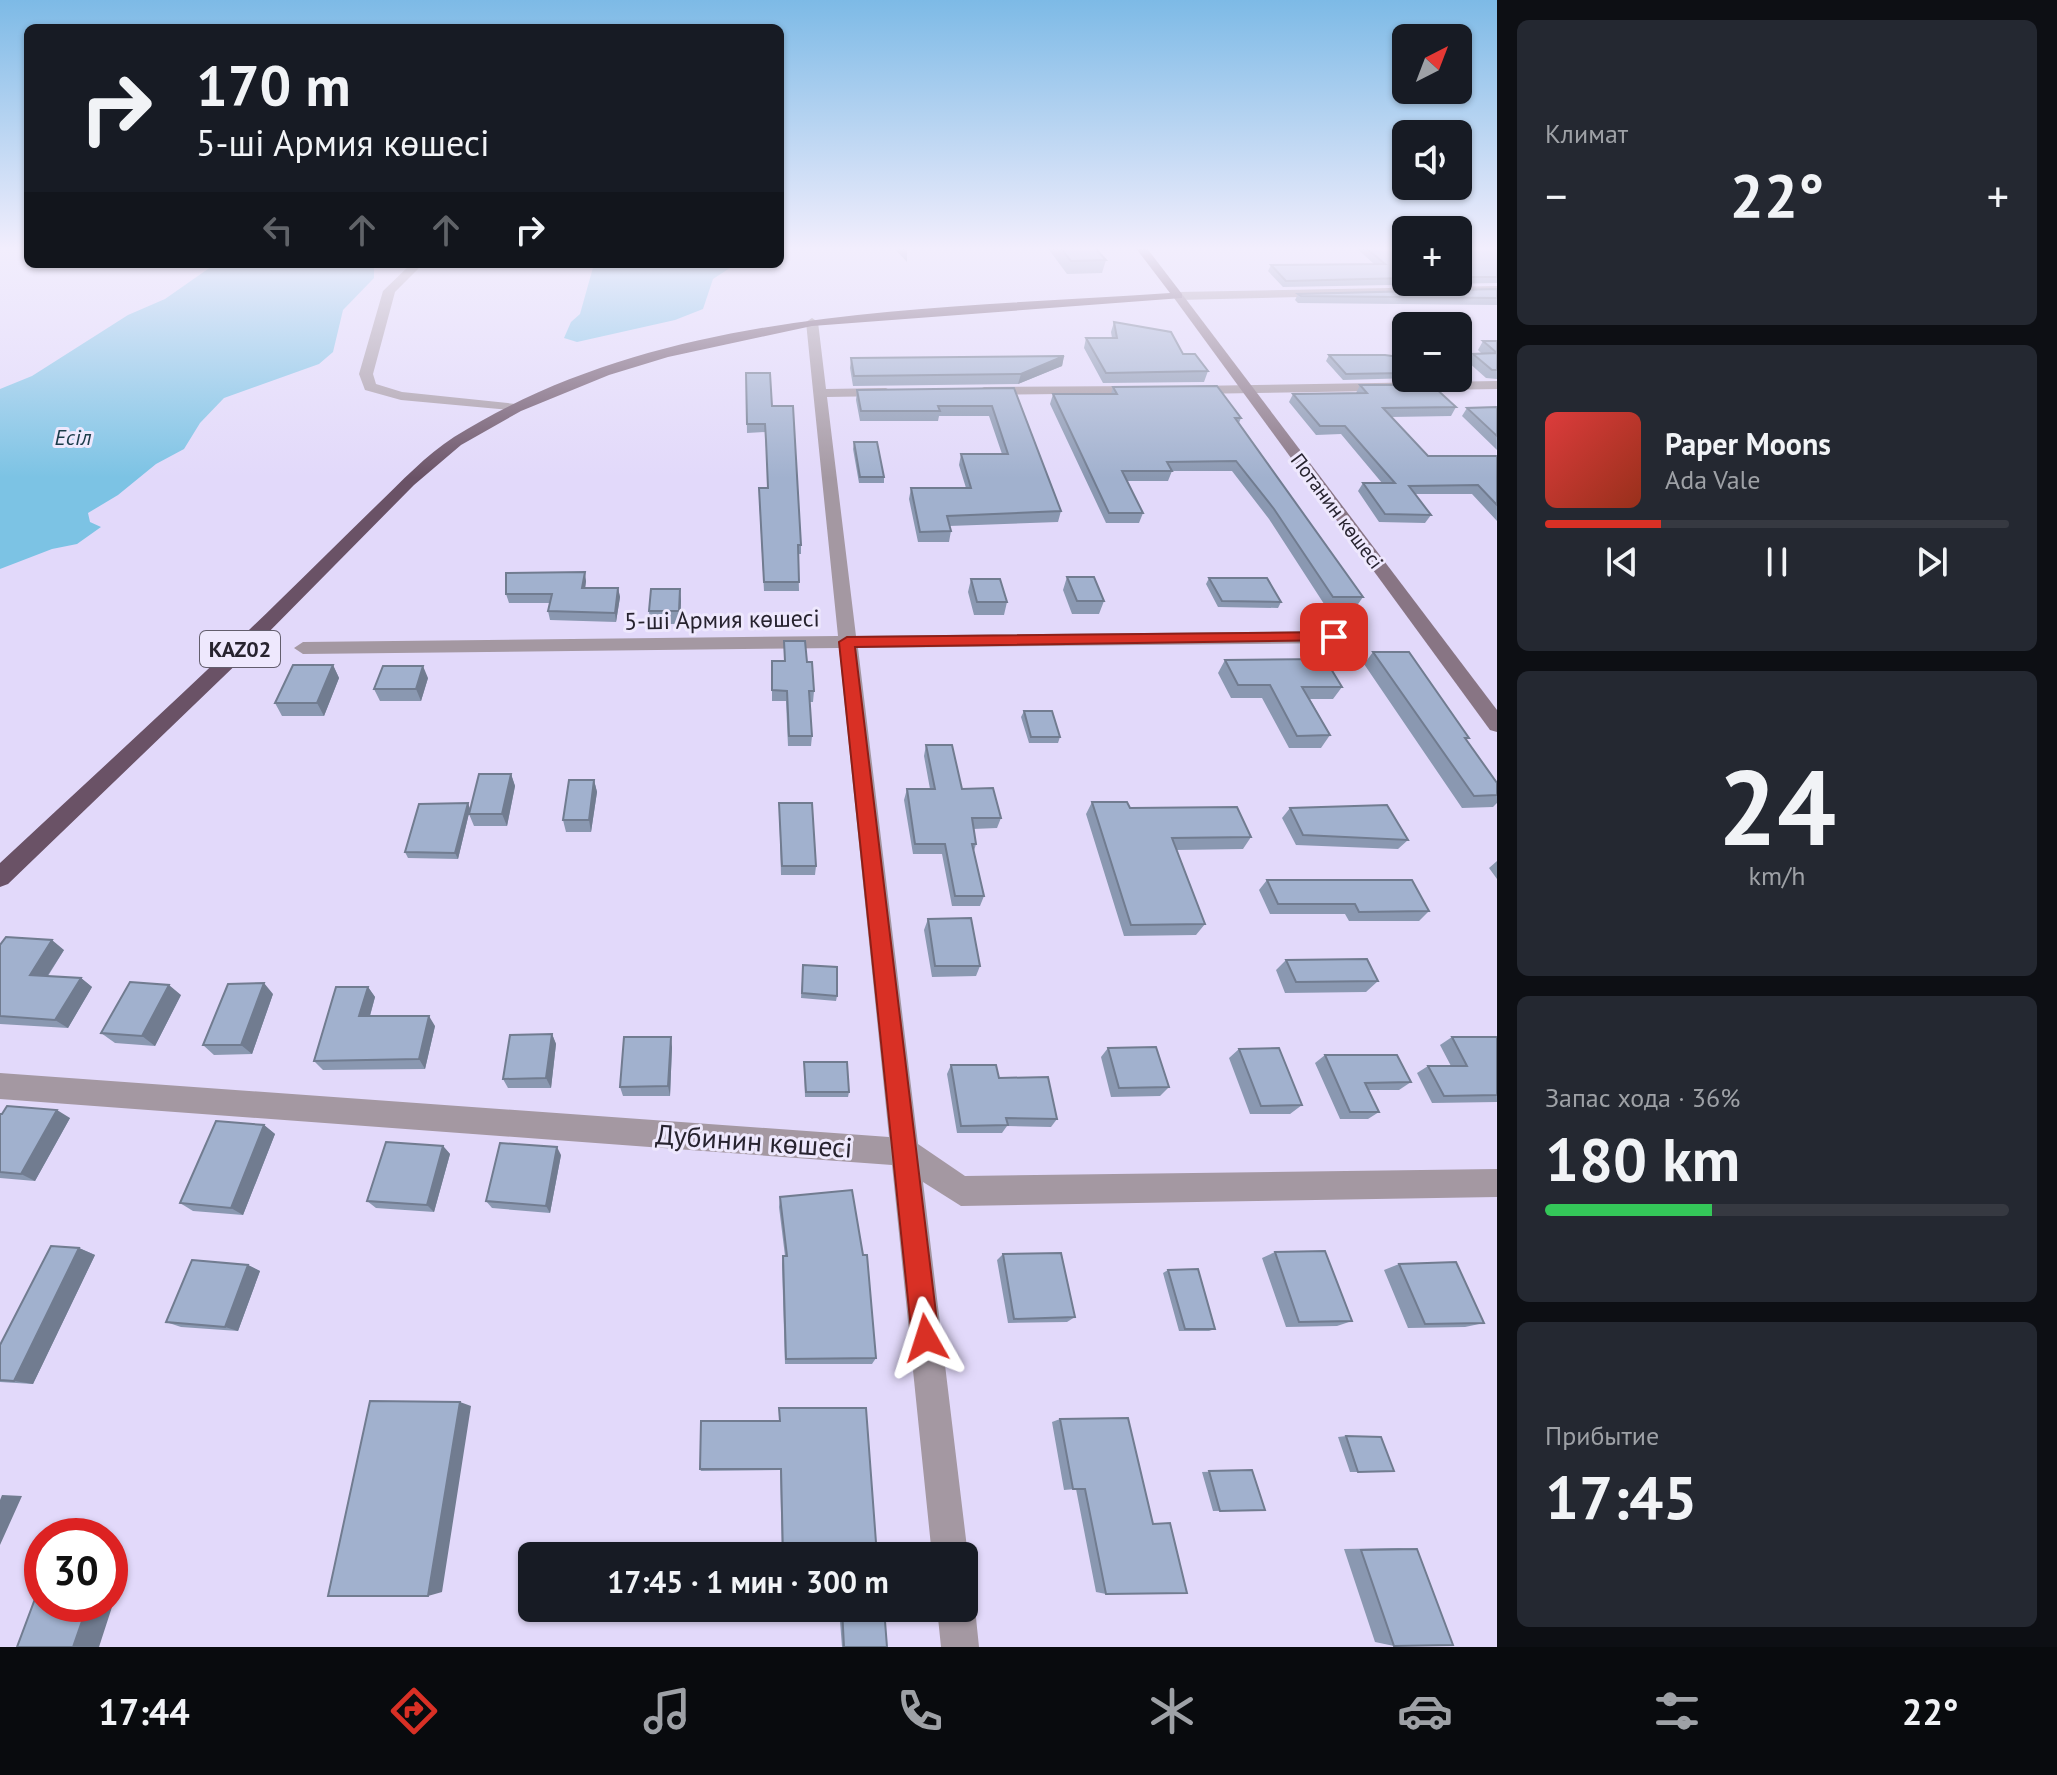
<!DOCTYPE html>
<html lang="ru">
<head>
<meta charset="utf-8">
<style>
	:root { --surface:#171b24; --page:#242831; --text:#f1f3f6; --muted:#9ea1a6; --line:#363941; --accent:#d93025 }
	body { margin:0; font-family:"PT Sans",sans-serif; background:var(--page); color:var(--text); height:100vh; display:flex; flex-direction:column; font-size:30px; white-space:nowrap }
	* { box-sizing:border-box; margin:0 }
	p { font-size:26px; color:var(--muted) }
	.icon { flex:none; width:44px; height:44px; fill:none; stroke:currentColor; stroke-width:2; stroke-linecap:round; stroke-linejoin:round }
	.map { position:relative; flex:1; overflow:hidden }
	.panel { display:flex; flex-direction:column; gap:20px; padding:20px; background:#0d0f14; width:560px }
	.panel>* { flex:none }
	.top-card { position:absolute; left:24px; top:24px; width:760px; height:244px; border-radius:12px; box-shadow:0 2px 6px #0004; background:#171b24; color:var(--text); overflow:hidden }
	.needle { width:52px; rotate:42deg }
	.tools { position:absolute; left:1392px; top:24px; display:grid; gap:16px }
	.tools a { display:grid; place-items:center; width:80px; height:80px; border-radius:12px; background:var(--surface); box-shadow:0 2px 6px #0004; font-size:40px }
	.speed { position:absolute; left:24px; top:1518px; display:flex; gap:16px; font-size:40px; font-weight:700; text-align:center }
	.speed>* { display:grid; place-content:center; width:104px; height:104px; border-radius:50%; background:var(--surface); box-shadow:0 2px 6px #0004; line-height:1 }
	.speed .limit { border:12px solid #d22; background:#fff; color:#111 }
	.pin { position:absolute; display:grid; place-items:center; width:68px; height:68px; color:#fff; margin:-34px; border-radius:16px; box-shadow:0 4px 12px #0006 }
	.me { position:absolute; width:88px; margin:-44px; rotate:354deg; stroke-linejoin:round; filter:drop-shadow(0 0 6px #0008) }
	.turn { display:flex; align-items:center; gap:28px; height:168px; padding:0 40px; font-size:36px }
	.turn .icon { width:104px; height:104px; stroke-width:2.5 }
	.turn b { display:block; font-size:56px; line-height:68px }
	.lanes { display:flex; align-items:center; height:76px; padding:0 40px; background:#0003; justify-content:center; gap:40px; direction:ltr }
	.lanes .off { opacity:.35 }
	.big { font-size:60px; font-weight:700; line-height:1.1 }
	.panel .tile { flex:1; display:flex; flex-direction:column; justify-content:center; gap:12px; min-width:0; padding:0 28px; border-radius:12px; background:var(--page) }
	.panel .dial { align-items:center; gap:0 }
	.dial b { font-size:104px; line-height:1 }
	.song { display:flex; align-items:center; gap:24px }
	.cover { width:96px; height:96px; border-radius:12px; background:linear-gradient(135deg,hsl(0 70% 55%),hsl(10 70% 35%)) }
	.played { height:8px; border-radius:4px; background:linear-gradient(90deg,var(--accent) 25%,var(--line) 25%) }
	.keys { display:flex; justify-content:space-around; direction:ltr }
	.heat { display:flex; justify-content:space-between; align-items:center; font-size:44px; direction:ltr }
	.charge { height:12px; border-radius:6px; background:linear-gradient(90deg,#34c759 36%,var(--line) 0) }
	.trip { position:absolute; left:518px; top:1542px; width:460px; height:80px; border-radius:12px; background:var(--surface); box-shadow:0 2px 6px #0004; font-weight:700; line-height:80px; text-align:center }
	.dock { display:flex; height:128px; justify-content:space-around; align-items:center; background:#090b0e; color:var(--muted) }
	.dock .icon { width:56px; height:56px }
	.dock .current { color:var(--accent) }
	.dock b { font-size:36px; color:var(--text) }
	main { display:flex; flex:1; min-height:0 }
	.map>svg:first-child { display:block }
	.water { fill:#7cc3e4 }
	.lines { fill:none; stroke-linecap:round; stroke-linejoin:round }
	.minor { fill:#a498a2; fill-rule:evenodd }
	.secondary { fill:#887584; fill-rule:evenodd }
	.trunk { fill:#6a5266; fill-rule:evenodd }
	.wall { fill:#8a98b1 }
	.shaded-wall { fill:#717c90 }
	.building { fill:#a1b1ce; stroke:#717c90; stroke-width:2 }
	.route { fill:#d93025; stroke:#8d1f18; stroke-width:2 }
	.labels { text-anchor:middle; stroke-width:6; stroke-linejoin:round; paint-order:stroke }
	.far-street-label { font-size:20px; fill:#27232f; stroke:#eee8fd }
	.far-water-label { font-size:22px; font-style:italic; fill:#1a3b49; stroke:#eee8fd }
	.shield { fill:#eee8fd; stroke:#635e6d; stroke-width:2 }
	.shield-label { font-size:22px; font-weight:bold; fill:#27232f }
	.street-label { font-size:24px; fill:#27232f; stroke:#eee8fd }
	.near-street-label { font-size:28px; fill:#27232f; stroke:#eee8fd }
</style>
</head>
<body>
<main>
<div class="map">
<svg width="1497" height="1647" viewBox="0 0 1497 1647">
	<rect width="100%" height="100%" fill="#e2d9fa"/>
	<path class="water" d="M215,264H374V278L343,310L333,352L319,364L224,398L200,423L184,449L156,464L118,495L88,513L90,522L101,527L77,544L52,549L0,569V389L32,376L128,315L165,299Z
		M594,264H736L713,279L703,309L675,320L577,342L564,338L571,322L580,314Z"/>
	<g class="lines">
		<path class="minor" d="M411,264H423L395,292L373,374L376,384L402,392L516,404L521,405V411L401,400L365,390L359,374L383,291Z
			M1497,286V292L1178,300L1172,296L1178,292Z
			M812,318L818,322L826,389L886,388L893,392L886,396L827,397L856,636L1334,631L1343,637L1334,643L858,648L918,1144L965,1176L1497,1169V1197L961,1206L923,1182L968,1556L964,1566V1556H932L892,1165L0,1099V1073L889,1137L839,648L303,654L294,648L303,642L838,636L806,322Z
			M1497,381V389L1192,394L1185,390L1192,386Z
			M1142,386L1149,390L1147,393L984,395L977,391L984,387Z
			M964,1593L969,1595L975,1608L979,1647H941L937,1608H964Z"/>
		<path class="secondary" d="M1174,294H1182L1497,710V732L1490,730L1174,298Z"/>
		<path class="trunk" d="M1135,247H1146L1182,294V298L812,326L668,357L609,375L521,411L461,445L414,485L248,653L8,884L0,887V863C93,776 188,690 279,601C312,569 344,537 377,505C401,482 426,455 454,437C665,305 930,310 1170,293Z"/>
	</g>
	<path class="wall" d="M893,247H907V262Z
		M1047,247H1094L1106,260L1102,273L1067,274Z
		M1355,247H1406V282H1458V247L1497,251V283L1283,287L1268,271L1271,265L1374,264Z
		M1497,289V305L1298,303L1295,300L1298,294Z
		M1114,322L1183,354L1208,371L1204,382L1103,383L1084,348L1086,338H1112L1111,332Z
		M1483,341H1497V379L1486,378L1468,362L1473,354H1482L1478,350Z
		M1329,355L1406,363V378H1413L1343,380L1326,361Z
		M1064,356L1062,366L1018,384L853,386L850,368L851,358Z
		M746,373L772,406L801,545V554H798L799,591H764L759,497L768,488L766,448L765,432L747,433Z
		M1360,385L1456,407L1451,416L1391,417L1428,456H1497V521L1472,494H1415L1431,515L1425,523L1379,522L1358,491L1363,483H1382L1341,434L1316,435L1289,402L1293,394L1356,393Z
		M1113,387L1241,418L1239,423L1363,597L1356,607H1326L1269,519L1232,471H1172L1168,481H1127L1143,513L1139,523H1106L1050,404L1053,394H1111Z
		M1014,388L1061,511L1058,522L949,526L951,531L949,542H918L909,499L911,488H966L959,465L961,454H1002L989,416H939L938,421H860L856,400L857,390Z
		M1497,407V450L1462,416L1467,408Z
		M854,442L884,477V483H859L853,449Z
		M1067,577L1104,601L1099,614H1072L1063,590Z
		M1209,578L1281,602L1278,608L1218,607L1206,584Z
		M971,579L1007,602L1004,615H974L968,592Z
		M586,581L585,588H618L620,597L616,622L550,620L548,611L550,603H509L506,594Z
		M680,589L681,601L680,624H650L649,611Z
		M784,641L807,662L814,691L813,702H810L812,736L811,746H788L786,701H772V661H784Z
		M1373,652L1469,738L1466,740L1497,783V803L1493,807L1462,808L1364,664Z
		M1225,660L1342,687L1333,699H1310L1330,735L1321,748H1289L1262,698H1231L1218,673Z
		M333,665L339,678L324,716H282L275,703Z
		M428,678L421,701H380L374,689Z
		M1024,711L1060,737L1058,743H1029L1021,717Z
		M926,745L962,789L1001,818L997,828L973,829L976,844L974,851L984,896L980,906H952L942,854H913L904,800L907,789H930L924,756Z
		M511,774L515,786L507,826H474L469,814Z
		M594,780L597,792L591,832H566L563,820Z
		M1092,802L1130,808L1251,837L1243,849L1176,850L1205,924L1196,935L1124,936L1086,814Z
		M468,803L470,809L458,859L408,858L405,852Z
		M779,803L816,866L815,875H781Z
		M1290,808L1408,840L1398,849L1296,845L1282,818Z
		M1497,861V879L1489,868Z
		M1267,880L1429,911L1419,921H1349L1345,914H1270L1259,890Z
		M928,919L980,966L976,976L932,977L924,930Z
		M0,945L64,950L48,976L81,978L92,987L68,1028L0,1024Z
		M1286,960L1378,981L1366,992L1285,993L1276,970Z
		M803,965L837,996L836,1001L801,998Z
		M368,987L375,997L370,1016L435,1026L425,1069L323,1070L314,1061Z
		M273,994L252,1054L214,1055L203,1045Z
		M181,995L155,1046L115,1043L101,1033Z
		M552,1034L556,1044L551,1088H508L503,1079Z
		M1452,1037H1497V1102L1432,1103L1417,1073L1428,1066H1451L1440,1045Z
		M672,1047L670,1096H623L620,1087Z
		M1108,1048L1169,1087L1160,1096L1111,1097L1101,1057Z
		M1239,1049L1302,1105L1290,1114H1250L1229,1058Z
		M1325,1055L1411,1082L1399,1090H1369L1379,1112L1368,1119H1340L1315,1063Z
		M804,1062L849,1092L848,1097H805Z
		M951,1065L999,1078L1057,1119L1051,1127L1007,1126L1002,1133H957L947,1074Z
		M0,1114L70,1118L35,1181L0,1178Z
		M264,1125L275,1134L243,1215L193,1211L180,1203Z
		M443,1146L450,1154L434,1212L376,1208L367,1201Z
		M561,1155L550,1213L492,1208L486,1201Z
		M780,1197L876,1358L872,1364H785L782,1264L783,1256H785L779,1207Z
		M79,1248L95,1255L33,1384L0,1382V1345Z
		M1275,1252L1352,1321L1337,1326L1286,1327L1262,1258Z
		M1003,1254L1075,1317L1067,1322L1008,1323L997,1260Z
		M1399,1264L1484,1323L1465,1327L1408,1328L1384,1270Z
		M248,1265L260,1271L238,1331L181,1327L166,1322Z
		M1168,1270L1215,1329L1209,1331H1179L1163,1273Z
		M779,1408L877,1556H782L780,1470L701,1471L700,1469L779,1421Z
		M1060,1419L1153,1523L1106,1594L1096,1592L1076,1489L1064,1490L1052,1422Z
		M1346,1436L1385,1472H1350L1338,1437Z
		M1252,1470L1265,1510L1213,1511L1202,1472Z
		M1399,1548L1417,1549L1394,1646L1375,1642L1344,1549Z
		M839,1608H884L887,1647H842Z"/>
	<path class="shaded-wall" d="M1064,356L1062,366L1018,384L1021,374Z
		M585,572L586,581L584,597L582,588Z
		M618,588L620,597L616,622L615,613Z
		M680,589L681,601L680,624L679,611Z
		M333,665L339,678L324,716L317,703Z
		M423,666L428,678L421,701L416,689Z
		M511,774L515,786L507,826L502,814Z
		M594,780L597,792L591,832L589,820Z
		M468,803L470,809L458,859L455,853Z
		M52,940L64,950L42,984L30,975Z
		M81,978L92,987L68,1028L55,1020Z
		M264,983L273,994L252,1054L241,1045Z
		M169,985L181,995L155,1046L142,1036Z
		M368,987L375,997L367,1026L359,1016Z
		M429,1016L435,1026L425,1069L419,1059Z
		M552,1034L556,1044L551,1088L546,1078Z
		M671,1037L672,1047L670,1096L668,1086Z
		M57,1110L70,1118L35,1181L21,1174Z
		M264,1125L275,1134L243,1215L231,1208Z
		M443,1146L450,1154L434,1212L427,1205Z
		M557,1147L561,1155L550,1213L546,1206Z
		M79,1248L95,1255L33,1384L14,1381Z
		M248,1265L260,1271L238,1331L225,1327Z
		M460,1402L471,1406L442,1592L428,1596Z
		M2,1495L22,1496L0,1545V1500Z
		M124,1570L99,1647H73L88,1604H110V1572Z"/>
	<path class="building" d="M1060,247H1094L1106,260L1071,261Z
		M1365,247H1406V278L1286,281L1271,265L1385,264Z
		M1458,247H1492L1497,251V277H1458Z
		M1497,289V298L1301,296L1298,294Z
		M1114,322L1171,332L1183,354H1195L1208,371L1106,373L1086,338H1117Z
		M1483,341H1497V370H1492L1473,354L1497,353Z
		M1329,355H1385L1399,357L1406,363V373L1346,374Z
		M1064,356L1021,374L854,376L851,358Z
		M746,373H770L772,406H793L801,545H798L799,582H764L759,488H768L766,440L765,424H747Z
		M1360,385H1432L1456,407L1383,408L1428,456H1497V505L1478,485L1409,486L1431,515L1385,514L1363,483H1395L1345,426H1320L1293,394L1367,393Z
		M1217,386L1241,418H1235L1363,597H1333L1274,509L1236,461L1167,462L1172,471H1122L1143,513H1109L1053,394H1117L1113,387Z
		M1014,388L1061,511L947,516L951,531L920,532L911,488H971L961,454H1008L992,406H938L940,411H861L857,390Z
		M1497,407V436L1467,408Z
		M854,442H877L884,477H860Z
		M585,572L582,588H618L615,613L548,611L552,594H506V573Z
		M1067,577H1094L1104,601H1077Z
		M1209,578H1267L1281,602L1222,601Z
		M971,579H1000L1007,602H977Z
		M651,589H680L679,611H649Z
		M784,641H805L807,662H812L814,691H809L812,736H789L787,691L772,690V661H785Z
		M1373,652H1409L1469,738H1465L1497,783V795L1474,796Z
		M1325,659L1342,687H1302L1330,735L1297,736L1270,685H1238L1225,660Z
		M293,665H333L317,703H275Z
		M383,666H423L416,689H374Z
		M1024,711H1052L1060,737H1031Z
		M926,745H952L962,789L993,788L1001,818H972L976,844H972L984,896H955L945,844H915L907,789H935Z
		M479,774H511L502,814H469Z
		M569,780H594L589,820H563Z
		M1092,802H1127L1130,808L1237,807L1251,837L1172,838L1205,924L1131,925Z
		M468,803L455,853L405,852L419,804Z
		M779,803H812L816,866H782Z
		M1387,805L1408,840L1303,835L1290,808Z
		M1267,880H1412L1429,911L1359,912L1355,904H1278Z
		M971,918L980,966H935L928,919Z
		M6,937L52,940L30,975L81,978L55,1020L0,1016V945Z
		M1367,959L1378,981L1296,982L1286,960Z
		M803,965L837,967V996L802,993Z
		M130,982L169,985L142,1036L101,1033Z
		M264,983L241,1045H203L228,984Z
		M336,987H368L359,1016H429L419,1059L314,1061Z
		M552,1034L546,1078L503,1079L510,1035Z
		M624,1037H671L668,1086L620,1087Z
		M1452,1037H1497V1095L1444,1096L1428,1066H1467Z
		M1156,1047L1169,1087L1119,1088L1108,1048Z
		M1279,1048L1302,1105L1261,1106L1239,1049Z
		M1325,1055H1397L1411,1082L1365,1083L1379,1112H1350Z
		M804,1062H847L849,1092H806Z
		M951,1065H996L999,1078L1048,1077L1057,1119L1006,1118L1008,1125L961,1126Z
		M7,1106L57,1110L21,1174L0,1172V1114H2Z
		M216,1121L264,1125L231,1208L180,1203Z
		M386,1142L443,1146L427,1205L367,1201Z
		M500,1143L557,1147L546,1206L486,1201Z
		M852,1190L863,1255H867L876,1358L786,1359L783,1256H787L780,1197Z
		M51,1246L79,1248L14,1381L0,1380V1345Z
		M1325,1251L1352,1321L1299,1322L1275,1252Z
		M1061,1253L1075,1317L1014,1319L1003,1254Z
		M192,1260L248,1265L225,1327L166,1322Z
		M1456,1262L1484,1323L1425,1324L1399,1264Z
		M1198,1269L1215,1329H1185L1168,1270Z
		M370,1401L460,1402L428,1596H328Z
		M779,1408H866L877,1556H783L781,1469H700L701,1421H780Z
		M1128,1418L1153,1524L1170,1523L1187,1593L1106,1594L1085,1489H1073L1060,1419Z
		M1346,1436L1381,1437L1394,1471L1358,1472Z
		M1252,1470L1265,1510L1220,1511L1209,1471Z
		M1417,1549L1453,1645L1394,1646L1361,1550Z
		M42,1580V1604H88L73,1647H17Z
		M842,1608H884L887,1647H844Z"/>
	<linearGradient id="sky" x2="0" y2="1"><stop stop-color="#7dbae6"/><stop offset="0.52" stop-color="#f2eefd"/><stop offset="1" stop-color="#f2eefd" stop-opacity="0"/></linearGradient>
	<rect width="1497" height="478" fill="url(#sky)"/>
	<path class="route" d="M1334,632L1339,633V640L855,647L939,1338L935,1348L926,1352L916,1348L912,1338L839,642L847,637Z"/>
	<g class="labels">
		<g class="far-street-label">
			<text transform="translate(1337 511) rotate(53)" y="7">Потанин көшесі</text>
		</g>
		<g class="far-water-label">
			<text x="73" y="445">Есіл</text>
		</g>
		<rect class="shield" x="200" y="631" width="80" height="36" rx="6"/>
		<g class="shield-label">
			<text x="240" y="657">KAZ02</text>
		</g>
		<g class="street-label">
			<text transform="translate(722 620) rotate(-1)" y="8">5-ші Армия көшесі</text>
		</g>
		<g class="near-street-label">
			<text transform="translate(754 1141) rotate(4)" y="10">Дубинин көшесі</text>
		</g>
	</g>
</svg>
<div class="tools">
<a><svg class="needle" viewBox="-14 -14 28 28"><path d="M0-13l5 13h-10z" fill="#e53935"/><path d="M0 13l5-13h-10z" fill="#9ea1a6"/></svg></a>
<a><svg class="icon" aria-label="sound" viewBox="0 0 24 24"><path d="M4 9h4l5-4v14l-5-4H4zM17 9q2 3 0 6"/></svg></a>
<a>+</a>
<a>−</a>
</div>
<div class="speed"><div class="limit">30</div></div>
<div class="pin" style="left:1334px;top:637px;background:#d93025"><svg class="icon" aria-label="arrive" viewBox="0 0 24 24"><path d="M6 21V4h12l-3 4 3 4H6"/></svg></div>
<svg class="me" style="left:926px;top:1338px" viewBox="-20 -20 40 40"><path d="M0-17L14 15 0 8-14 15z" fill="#d93025" stroke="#fff" stroke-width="4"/></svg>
<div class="trip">17:45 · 1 мин · 300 m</div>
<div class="top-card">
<div class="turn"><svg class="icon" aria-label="right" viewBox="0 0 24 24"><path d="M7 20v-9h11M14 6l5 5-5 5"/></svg><div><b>170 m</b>5-ші Армия көшесі</div></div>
<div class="lanes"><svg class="icon off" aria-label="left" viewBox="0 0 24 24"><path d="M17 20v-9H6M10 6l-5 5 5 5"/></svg><svg class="icon off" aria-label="ahead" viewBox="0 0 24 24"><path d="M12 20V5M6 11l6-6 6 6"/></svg><svg class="icon off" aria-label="ahead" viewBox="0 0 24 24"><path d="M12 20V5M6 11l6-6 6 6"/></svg><svg class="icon" aria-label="right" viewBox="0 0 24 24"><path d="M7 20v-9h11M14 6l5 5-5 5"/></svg></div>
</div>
</div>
<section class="panel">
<div class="tile"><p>Климат</p>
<div class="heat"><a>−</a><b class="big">22°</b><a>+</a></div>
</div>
<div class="tile">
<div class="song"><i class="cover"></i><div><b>Paper Moons</b><p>Ada Vale</p></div></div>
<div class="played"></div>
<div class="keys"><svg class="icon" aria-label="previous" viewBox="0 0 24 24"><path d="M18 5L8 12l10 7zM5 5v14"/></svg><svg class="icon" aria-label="pause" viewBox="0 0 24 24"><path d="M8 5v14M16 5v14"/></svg><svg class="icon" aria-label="next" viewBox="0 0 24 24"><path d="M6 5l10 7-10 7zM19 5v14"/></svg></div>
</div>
<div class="tile dial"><b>24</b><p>km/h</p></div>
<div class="tile"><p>Запас хода · 36%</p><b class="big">180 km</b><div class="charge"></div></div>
<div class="tile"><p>Прибытие</p><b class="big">17:45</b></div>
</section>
</main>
<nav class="dock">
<b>17:44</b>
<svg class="icon current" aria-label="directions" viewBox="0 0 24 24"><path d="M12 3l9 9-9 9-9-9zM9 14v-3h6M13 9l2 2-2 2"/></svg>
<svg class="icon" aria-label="music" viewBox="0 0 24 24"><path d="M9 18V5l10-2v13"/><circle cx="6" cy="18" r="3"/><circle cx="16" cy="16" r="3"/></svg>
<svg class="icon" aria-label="phone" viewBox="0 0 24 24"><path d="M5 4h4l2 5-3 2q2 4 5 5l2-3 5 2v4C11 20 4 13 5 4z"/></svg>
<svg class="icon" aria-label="climate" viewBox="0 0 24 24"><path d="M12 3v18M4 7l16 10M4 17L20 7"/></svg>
<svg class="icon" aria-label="car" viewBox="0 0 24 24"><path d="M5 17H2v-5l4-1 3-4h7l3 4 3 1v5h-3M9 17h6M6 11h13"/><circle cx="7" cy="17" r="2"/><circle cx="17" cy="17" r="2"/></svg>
<svg class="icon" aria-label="filters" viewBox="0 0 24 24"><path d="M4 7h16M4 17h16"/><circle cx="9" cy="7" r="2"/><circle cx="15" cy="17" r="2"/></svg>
<b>22°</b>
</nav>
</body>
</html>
